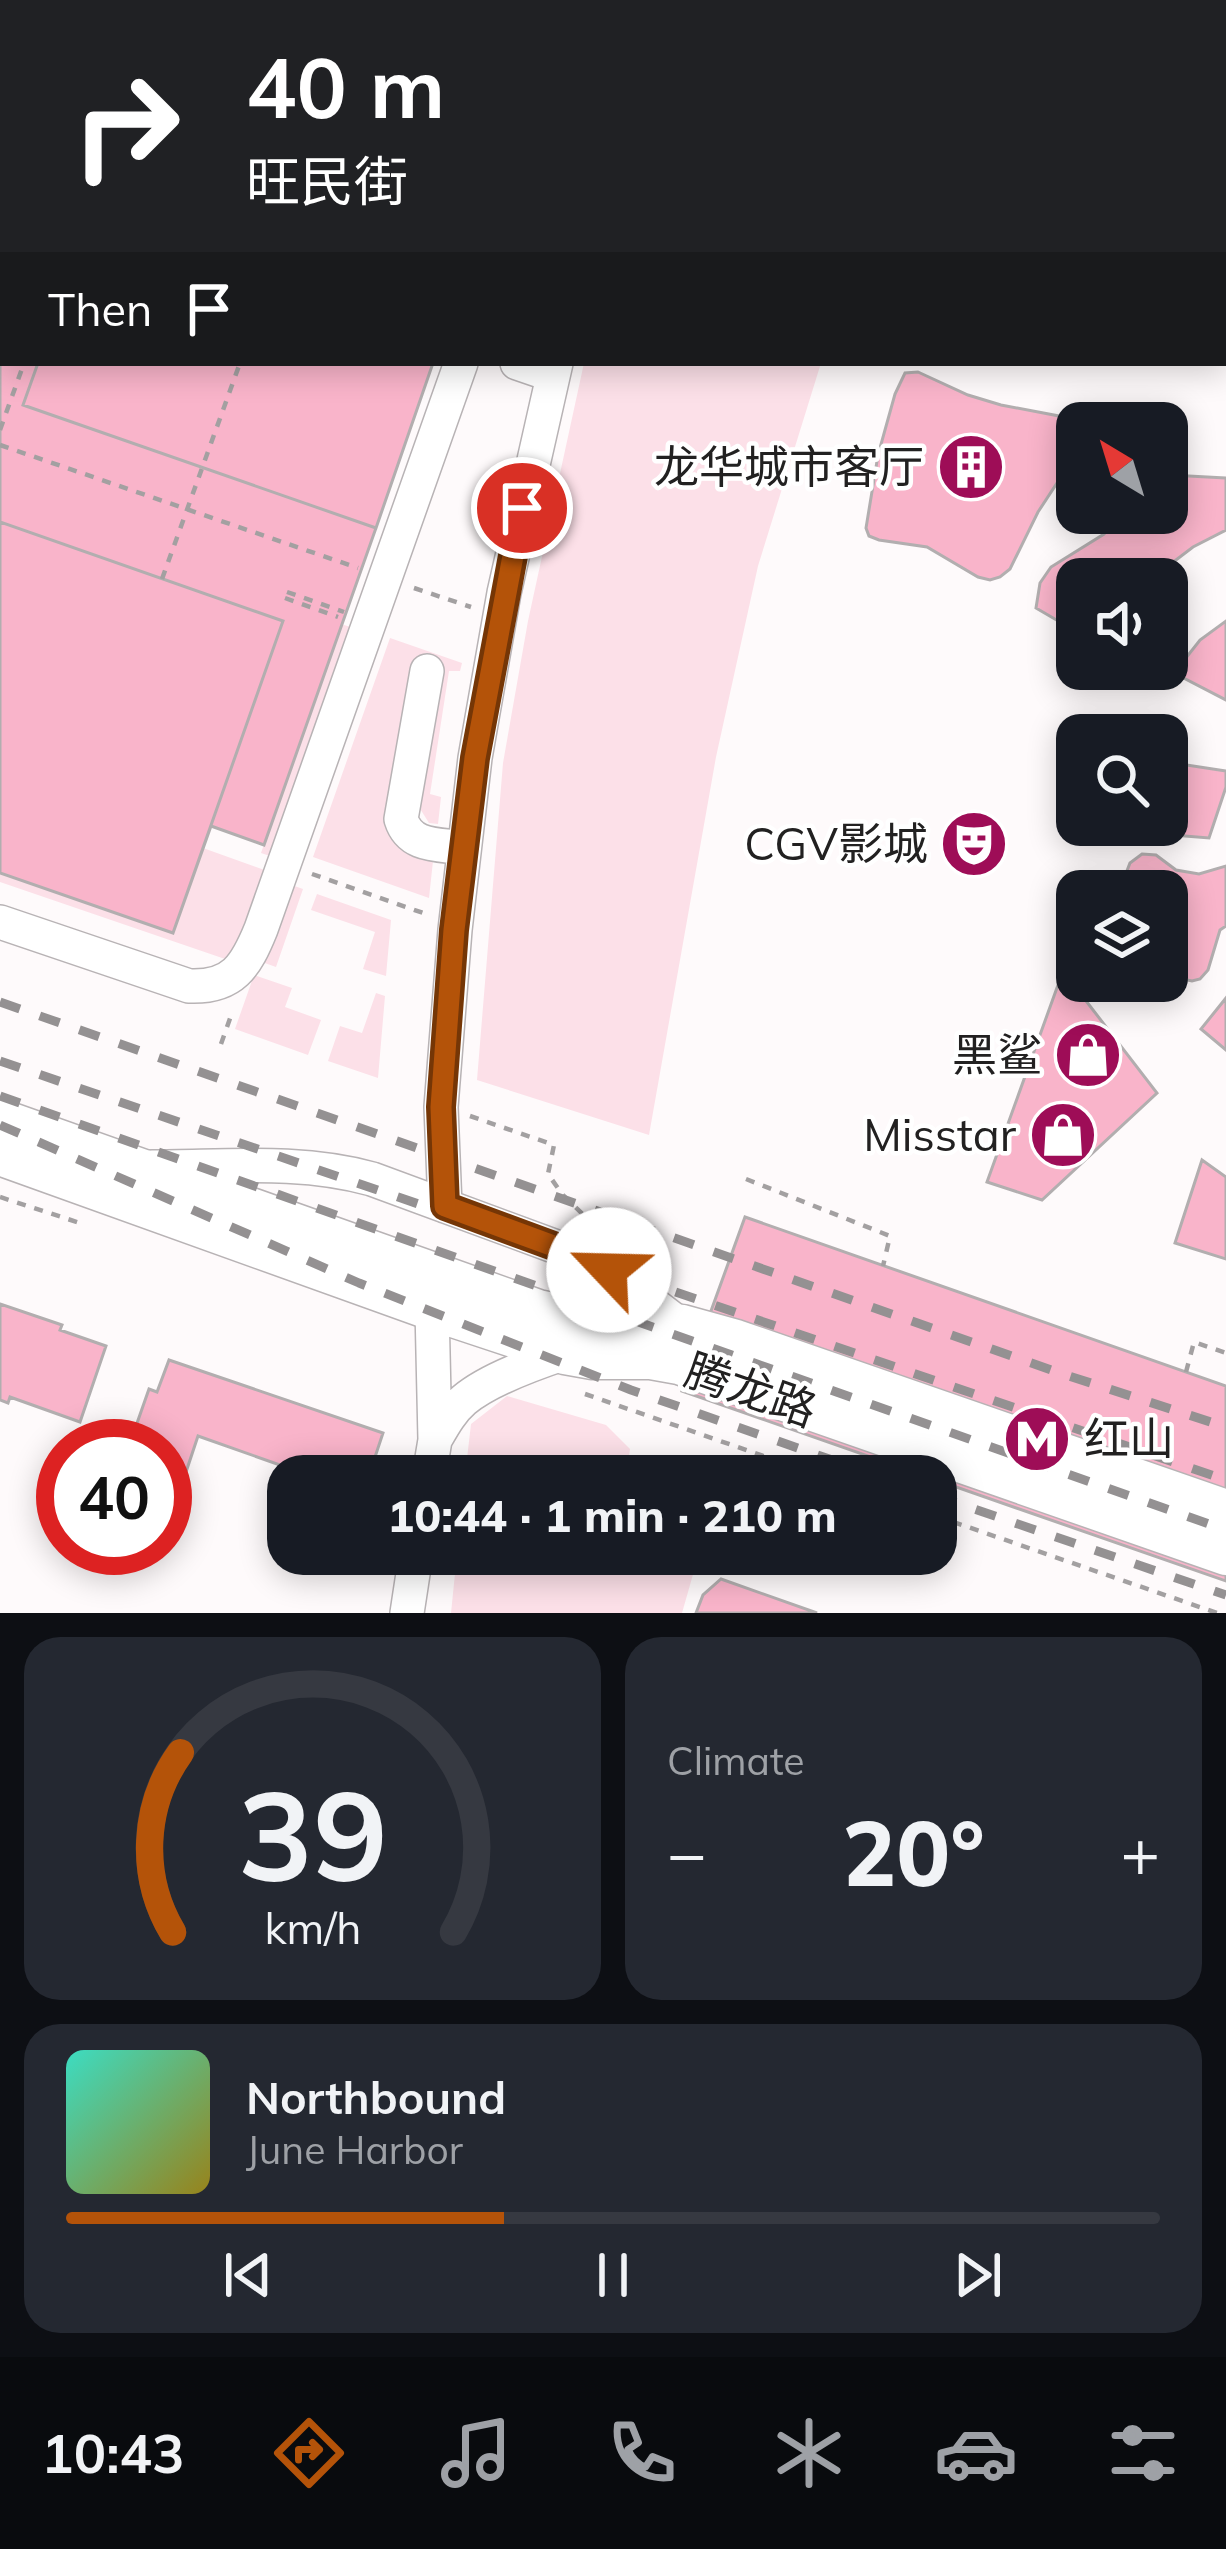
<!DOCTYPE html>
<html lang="en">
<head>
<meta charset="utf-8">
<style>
	:root { --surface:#171b24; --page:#242831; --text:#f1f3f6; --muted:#9ea1a6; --line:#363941; --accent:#b45309 }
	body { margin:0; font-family:Mulish,"Noto Sans SC",sans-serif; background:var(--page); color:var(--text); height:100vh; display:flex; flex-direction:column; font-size:45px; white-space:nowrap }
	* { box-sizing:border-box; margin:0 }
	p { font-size:39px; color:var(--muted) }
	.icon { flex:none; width:66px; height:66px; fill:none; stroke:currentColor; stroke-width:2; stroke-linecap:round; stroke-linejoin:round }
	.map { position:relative; height:1613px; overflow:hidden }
	.sheet { display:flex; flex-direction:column; gap:24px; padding:24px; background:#0d0f14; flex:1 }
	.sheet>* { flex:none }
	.top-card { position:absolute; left:0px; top:0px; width:1227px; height:366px; box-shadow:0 6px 30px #0003; background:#202124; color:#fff; overflow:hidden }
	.needle { width:78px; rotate:322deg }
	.controls { position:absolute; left:1056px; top:402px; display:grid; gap:24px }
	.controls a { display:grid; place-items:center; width:132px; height:132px; border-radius:24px; background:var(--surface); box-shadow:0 6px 30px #0003; font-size:60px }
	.speed { position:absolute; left:36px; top:1419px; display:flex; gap:24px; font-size:60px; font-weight:700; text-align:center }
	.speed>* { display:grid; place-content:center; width:156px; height:156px; border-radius:50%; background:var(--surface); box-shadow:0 6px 30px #0003; line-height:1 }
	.speed .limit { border:18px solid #d22; background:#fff; color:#111 }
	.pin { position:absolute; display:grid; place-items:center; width:102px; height:102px; color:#fff; margin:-51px; border:6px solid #fff; border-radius:50%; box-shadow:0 3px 12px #0007 }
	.me { position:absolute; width:132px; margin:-66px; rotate:294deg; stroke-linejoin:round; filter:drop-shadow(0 0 9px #0008) }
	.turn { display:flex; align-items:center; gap:42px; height:252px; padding:0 48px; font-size:54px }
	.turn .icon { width:156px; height:156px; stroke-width:2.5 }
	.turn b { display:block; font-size:84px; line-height:102px }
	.then { display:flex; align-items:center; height:114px; padding:0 48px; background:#0003; gap:24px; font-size:45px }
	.big { font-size:90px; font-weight:800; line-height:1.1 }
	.sheet .widget { flex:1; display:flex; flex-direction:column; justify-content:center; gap:18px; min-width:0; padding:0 42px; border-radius:36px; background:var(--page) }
	.sheet .dial { align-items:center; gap:0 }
	.dial svg { height:312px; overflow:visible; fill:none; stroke:var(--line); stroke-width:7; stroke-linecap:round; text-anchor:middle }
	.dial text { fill:var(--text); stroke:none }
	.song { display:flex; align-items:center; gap:36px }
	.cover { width:144px; height:144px; border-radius:18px; background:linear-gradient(135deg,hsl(170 70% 55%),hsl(50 70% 35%)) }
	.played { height:12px; border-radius:6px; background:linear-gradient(90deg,var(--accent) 40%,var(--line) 40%) }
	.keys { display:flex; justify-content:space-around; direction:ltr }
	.heat { display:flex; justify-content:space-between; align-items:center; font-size:66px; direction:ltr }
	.sheet .tiles { flex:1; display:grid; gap:24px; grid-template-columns:1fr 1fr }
	.widget:last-child { grid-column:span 2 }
	.trip { position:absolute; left:267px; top:1455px; width:690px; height:120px; border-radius:36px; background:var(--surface); box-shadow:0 6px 30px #0003; font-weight:800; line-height:120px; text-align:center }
	.tabs { display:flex; height:192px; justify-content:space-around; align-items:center; background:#090b0e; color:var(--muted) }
	.tabs .icon { width:84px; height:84px }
	.tabs .current { color:var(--accent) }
	.tabs b { font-size:54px; color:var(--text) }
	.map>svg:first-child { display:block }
	.green { fill:#fce0e8 }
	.building { fill:#f9b4ca; stroke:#b2aeaf; stroke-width:3 }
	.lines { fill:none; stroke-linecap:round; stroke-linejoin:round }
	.minor-casing { stroke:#b8b3b5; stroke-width:36 }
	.major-casing { stroke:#b8b3b5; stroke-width:45 }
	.path { stroke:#a3a0a1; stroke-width:4.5; stroke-dasharray:9 9; stroke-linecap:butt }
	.minor { stroke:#fff; stroke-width:33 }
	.major { stroke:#fff; stroke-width:42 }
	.rail { stroke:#949192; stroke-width:9; stroke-dasharray:21 21; stroke-linecap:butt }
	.route-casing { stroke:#753606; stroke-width:30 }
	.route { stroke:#b45309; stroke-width:21 }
	.labels { text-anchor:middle; stroke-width:9; stroke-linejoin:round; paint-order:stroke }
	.poi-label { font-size:45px; fill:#222121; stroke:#fff; text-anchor:end }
	.street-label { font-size:45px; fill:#222121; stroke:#fff }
</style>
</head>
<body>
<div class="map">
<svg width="1226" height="1613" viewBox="0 0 1226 1613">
	<rect width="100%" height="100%" fill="#fefafb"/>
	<path class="green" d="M584,363H821L758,566L716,757L649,1135L477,1080L503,763L528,621Z
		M341,624L357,629L276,858L261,853Z
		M390,638L462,663L460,671H449L430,794L441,797L438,824L429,823L419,807L387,811L433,861L429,898L313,857Z
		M203,848L270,872L237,956L228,960L0,882V873L173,933Z
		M286,883L303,889L276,967L259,961Z
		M317,894L391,920L386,976L363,969L375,932L311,910Z
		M254,975L292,988L285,1007L321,1020L308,1055L235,1029Z
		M376,993L385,996L378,1078L328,1061L340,1026L362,1033Z
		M507,1396L606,1425L630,1449L628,1463L651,1476H465L471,1424Z
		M457,1554H695L694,1571L682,1613H451Z"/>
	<path class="building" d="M166,0H561L560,3H165Z
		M3,317V363H38L23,405L376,528L264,845L211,826L173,933L0,873V325Z
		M38,363H433L376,528L23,405Z
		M918,372L968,395L1001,405L1059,416L1074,426L1077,434L1076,454L1038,512L1010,569L1000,577L990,580L978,577L927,547L879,540L869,536L866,528L878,455L895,394L905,373Z
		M1170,475L1226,478V530L1193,547L1151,579H1077V632L1036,608L1040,583L1051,567L1104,534L1121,513H1167V477Z
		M0,522L283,621L173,933L0,873Z
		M1226,621V700L1174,673L1200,640Z
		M1167,762L1226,771V787L1209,838L1123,831L1122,825H1167Z
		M1142,854L1156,855L1176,870L1199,874L1226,866V926L1220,930L1208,970L1200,979L1192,981L1177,978L1169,968L1167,891H1132L1125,876L1130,863Z
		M1063,971L1157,1093L1042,1200L987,1182Z
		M1226,998V1050L1201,1029Z
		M1202,1160L1226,1177V1259L1175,1243Z
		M745,1217L1226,1386V1581L936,1480V1476H925L682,1391Z
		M0,1304L62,1325L60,1330L106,1346L80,1422L10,1397L8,1403L0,1400Z
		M169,1360L383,1433L372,1466L380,1469L377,1476H311L198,1436L177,1499L165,1495V1446H129L149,1389L157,1392Z
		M721,1579L817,1613H696L703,1595Z"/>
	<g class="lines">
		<g class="minor-casing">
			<path id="minor" d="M83,3L84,0
				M588,3L589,0
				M667,3L669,0
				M0,238L3,230
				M0,264L3,266
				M517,363L552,375
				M427,671L401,819C410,848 439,844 464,848
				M0,922L189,986C233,988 246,966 261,929L461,363
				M152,1167C225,1167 301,1159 372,1179L578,1255L609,1270L682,1326
				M445,1206L441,1107L455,930L475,758L504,593L556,363
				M435,1440C443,1426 451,1411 464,1400C489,1379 535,1363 565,1353
				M429,1476L435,1440L432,1309
				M407,1613L416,1554"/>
		</g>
		<g class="major-casing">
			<path id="major" d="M924,0L935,3
				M1082,0L1091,3
				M0,13L3,4
				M1224,48L1226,49
				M1224,99H1226
				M0,1120L538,1311L580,1320H627L682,1326L736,1341L1226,1511
				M0,1154L432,1309L565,1353L593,1358H651L679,1363L1226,1554"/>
		</g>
		<path class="path" d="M1175,0L1184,3
			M0,183L3,185
			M0,430L24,363
			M0,445L358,568
			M162,579L240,363
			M414,588L471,607
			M287,592L344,612
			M285,598L338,617
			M312,874L426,914
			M221,1044L233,1010
			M470,1116L554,1145L548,1174L562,1194L598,1229
			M746,1179L890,1236L883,1266
			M0,1197L80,1223
			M1186,1372L1194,1342L1226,1353
			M585,1394L821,1476
			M936,1516L1217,1613"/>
		<use href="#minor" class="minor"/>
		<use href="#major" class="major"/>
		<path class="rail" d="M0,1002L1063,1374L1226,1427
			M0,1061L1226,1480
			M0,1096L1226,1530
			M0,1125L359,1283L631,1390L878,1476
			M936,1496L1226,1595"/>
	</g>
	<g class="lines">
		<g class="route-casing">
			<path id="route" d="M522,508L475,758L454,930L441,1107L445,1206L578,1255L609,1270"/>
		</g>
		<use href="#route" class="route"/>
	</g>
	<defs>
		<g id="building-disc" transform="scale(3.45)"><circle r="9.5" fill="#9e0d57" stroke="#fff"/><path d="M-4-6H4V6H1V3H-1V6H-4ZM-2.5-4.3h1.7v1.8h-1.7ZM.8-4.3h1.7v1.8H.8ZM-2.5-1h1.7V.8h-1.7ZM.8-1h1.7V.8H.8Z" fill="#fff"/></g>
		<g id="theatre-disc" transform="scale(3.45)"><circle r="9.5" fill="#9e0d57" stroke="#fff"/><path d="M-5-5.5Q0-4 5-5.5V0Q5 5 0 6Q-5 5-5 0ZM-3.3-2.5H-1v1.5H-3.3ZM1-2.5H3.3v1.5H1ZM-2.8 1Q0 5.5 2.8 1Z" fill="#fff"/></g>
		<g id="shop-disc" transform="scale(3.45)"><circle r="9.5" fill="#9e0d57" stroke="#fff"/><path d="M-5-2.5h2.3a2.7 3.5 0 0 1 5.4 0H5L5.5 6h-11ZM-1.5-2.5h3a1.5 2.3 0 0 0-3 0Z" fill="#fff"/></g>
		<g id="metro-disc" transform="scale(3.45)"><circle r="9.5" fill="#9e0d57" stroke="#fff"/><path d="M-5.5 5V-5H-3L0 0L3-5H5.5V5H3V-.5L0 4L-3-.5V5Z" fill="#fff"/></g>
	</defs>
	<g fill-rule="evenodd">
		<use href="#building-disc" x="971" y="467"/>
		<use href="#theatre-disc" x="974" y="844"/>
		<use href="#shop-disc" x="1088" y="1055"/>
		<use href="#shop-disc" x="1063" y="1135"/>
		<use href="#metro-disc" x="1037" y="1439"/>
	</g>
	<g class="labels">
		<g class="poi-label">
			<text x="924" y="483">龙华城市客厅</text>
			<text x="928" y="860">CGV影城</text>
			<text x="1042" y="1071">黑鲨</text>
			<text x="1016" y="1151">Misstar</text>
			<text x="1084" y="1455" text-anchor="start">红山</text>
		</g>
		<g class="street-label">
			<text transform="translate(751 1390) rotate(19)" y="16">腾龙路</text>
		</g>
	</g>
</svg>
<div class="controls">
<a><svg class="needle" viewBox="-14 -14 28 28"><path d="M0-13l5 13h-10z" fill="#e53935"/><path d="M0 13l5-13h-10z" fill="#9ea1a6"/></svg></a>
<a><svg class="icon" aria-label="sound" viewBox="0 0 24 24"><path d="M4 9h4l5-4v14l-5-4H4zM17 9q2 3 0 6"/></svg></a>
<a><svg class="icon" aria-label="search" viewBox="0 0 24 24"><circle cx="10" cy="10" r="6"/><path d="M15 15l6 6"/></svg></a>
<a><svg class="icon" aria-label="layers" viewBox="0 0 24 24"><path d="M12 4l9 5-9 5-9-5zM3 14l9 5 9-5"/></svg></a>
</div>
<div class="speed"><div class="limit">40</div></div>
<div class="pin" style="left:522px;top:508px;background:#d93025"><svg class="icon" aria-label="arrive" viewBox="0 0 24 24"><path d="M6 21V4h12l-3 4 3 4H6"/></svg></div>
<svg class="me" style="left:609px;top:1270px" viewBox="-20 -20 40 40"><circle r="19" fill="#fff"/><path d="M0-13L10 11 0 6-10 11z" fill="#b45309"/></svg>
<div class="trip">10:44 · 1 min · 210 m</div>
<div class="top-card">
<div class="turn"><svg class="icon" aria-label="right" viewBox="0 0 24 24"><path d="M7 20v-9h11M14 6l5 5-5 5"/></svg><div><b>40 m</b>旺民街</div></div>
<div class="then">Then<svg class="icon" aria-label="arrive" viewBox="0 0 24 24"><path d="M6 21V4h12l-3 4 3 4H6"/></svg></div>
</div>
</div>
<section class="sheet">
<div class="tiles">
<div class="widget dial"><svg viewBox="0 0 100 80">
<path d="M14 69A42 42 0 1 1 86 69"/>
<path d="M14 69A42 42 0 0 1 16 23" stroke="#b45309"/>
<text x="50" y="56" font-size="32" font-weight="700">39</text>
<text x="50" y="72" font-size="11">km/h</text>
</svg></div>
<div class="widget"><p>Climate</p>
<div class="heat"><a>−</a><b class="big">20°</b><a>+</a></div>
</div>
<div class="widget">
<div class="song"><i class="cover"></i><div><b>Northbound</b><p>June Harbor</p></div></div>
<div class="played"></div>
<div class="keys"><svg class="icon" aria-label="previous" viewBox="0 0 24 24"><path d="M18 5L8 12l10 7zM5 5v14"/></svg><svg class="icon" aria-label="pause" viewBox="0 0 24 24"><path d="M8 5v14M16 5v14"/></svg><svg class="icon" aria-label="next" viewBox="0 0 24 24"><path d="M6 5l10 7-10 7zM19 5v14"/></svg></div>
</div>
</div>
</section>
<nav class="tabs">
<b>10:43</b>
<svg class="icon current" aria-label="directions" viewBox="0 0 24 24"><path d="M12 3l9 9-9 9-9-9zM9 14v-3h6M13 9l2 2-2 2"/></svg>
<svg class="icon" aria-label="music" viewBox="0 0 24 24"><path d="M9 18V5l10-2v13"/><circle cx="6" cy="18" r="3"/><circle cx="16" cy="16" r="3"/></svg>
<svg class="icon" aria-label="phone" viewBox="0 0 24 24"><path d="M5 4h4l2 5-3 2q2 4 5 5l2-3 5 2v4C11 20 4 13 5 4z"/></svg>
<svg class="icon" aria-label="climate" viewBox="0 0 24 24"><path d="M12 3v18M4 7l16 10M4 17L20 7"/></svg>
<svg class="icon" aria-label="car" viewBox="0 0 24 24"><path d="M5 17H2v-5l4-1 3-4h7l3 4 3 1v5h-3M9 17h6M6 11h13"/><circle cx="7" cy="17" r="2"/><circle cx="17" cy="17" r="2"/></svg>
<svg class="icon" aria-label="filters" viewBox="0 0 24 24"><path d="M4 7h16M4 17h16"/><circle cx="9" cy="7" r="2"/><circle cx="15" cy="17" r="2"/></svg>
</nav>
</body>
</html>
